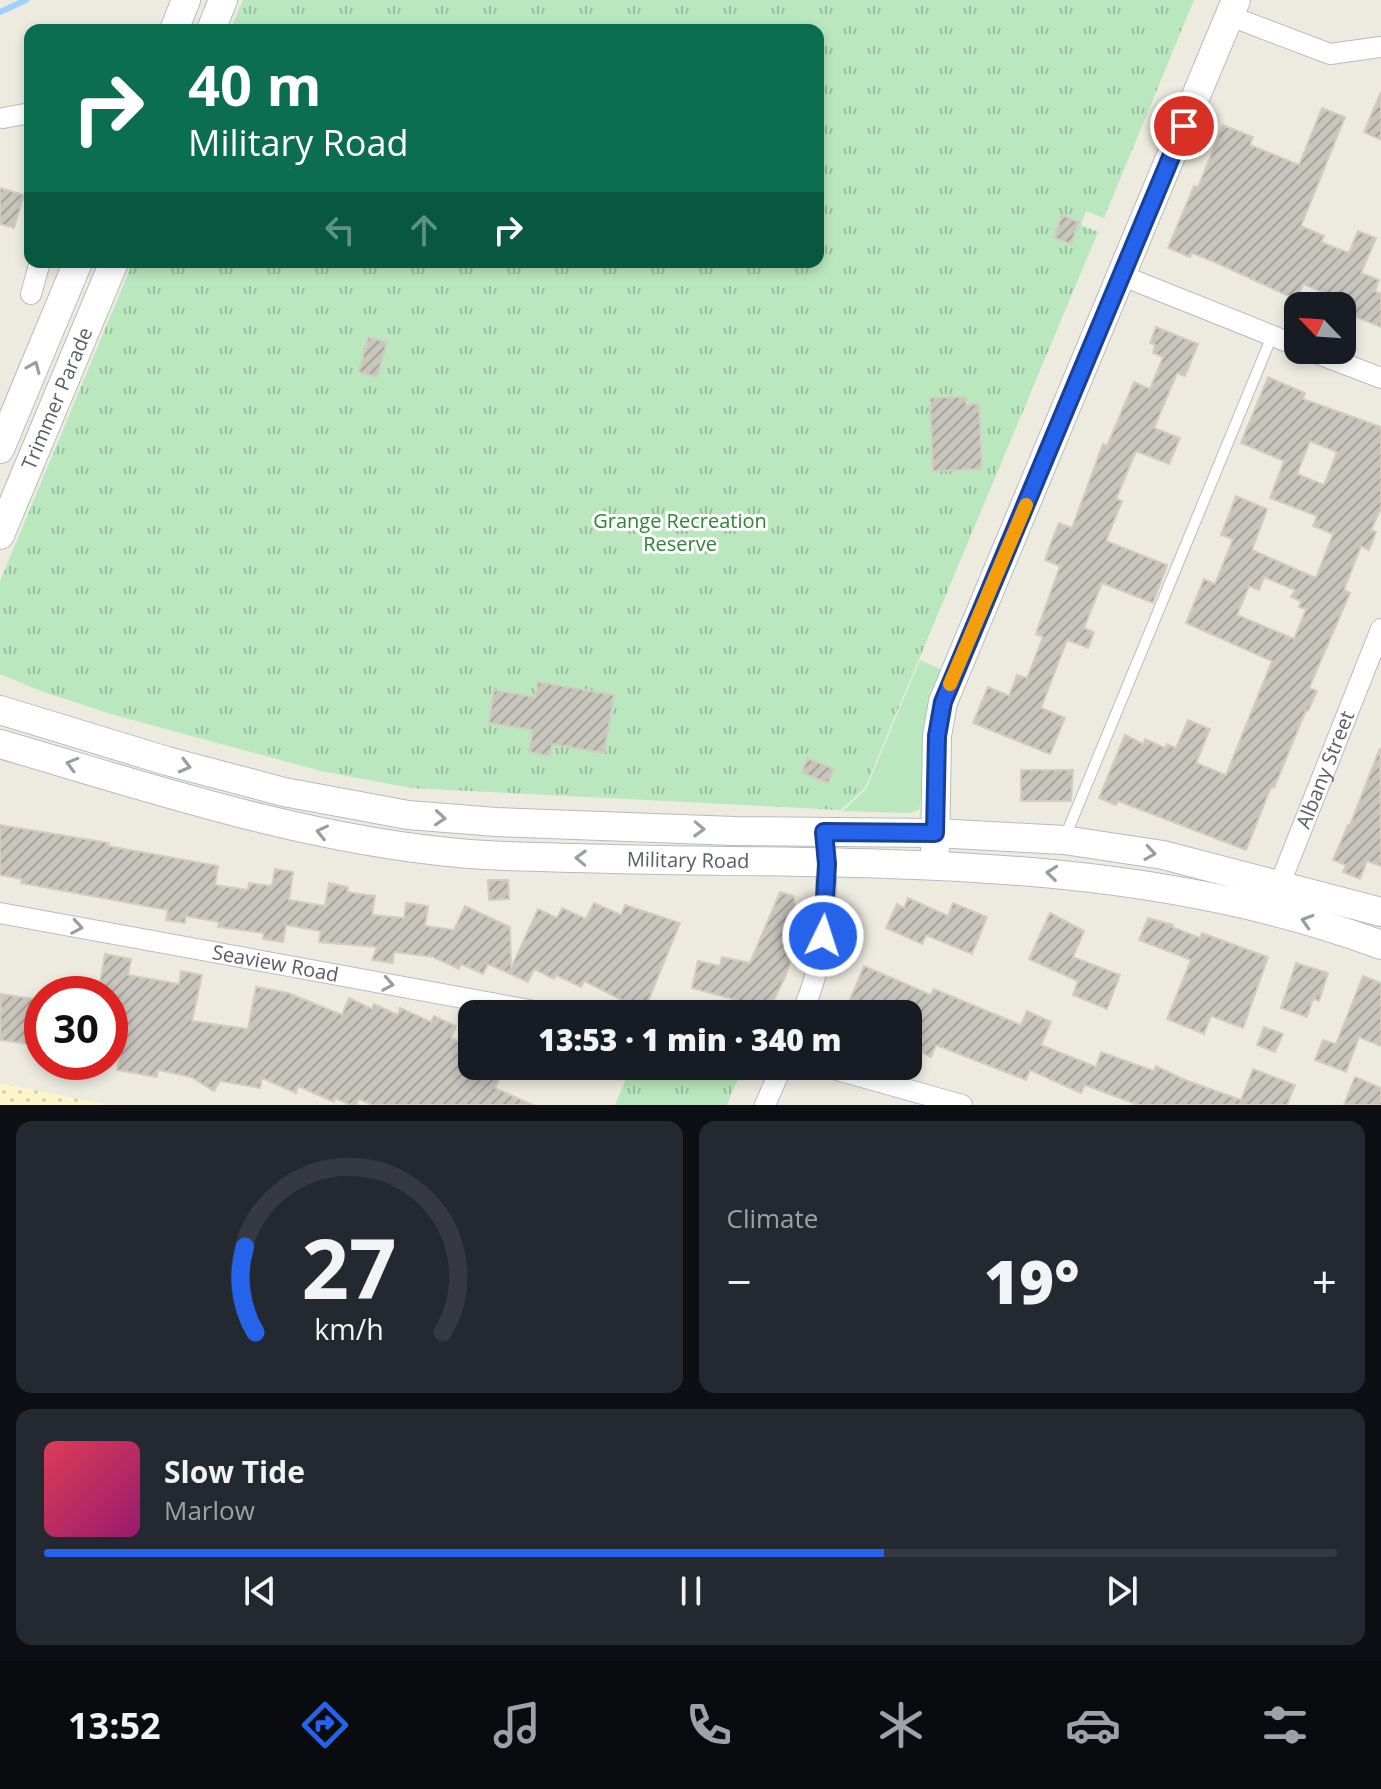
<!DOCTYPE html>
<html lang="en">
<head>
<meta charset="utf-8">
<style>
	:root { --surface:#171b24; --page:#242831; --text:#f1f3f6; --muted:#9ea1a6; --line:#363941; --accent:#2563eb }
	body { margin:0; font-family:"Open Sans",sans-serif; background:var(--page); color:var(--text); height:100vh; display:flex; flex-direction:column; font-size:30px; white-space:nowrap }
	* { box-sizing:border-box; margin:0 }
	p { font-size:26px; color:var(--muted) }
	.icon { flex:none; width:44px; height:44px; fill:none; stroke:currentColor; stroke-width:2; stroke-linecap:round; stroke-linejoin:round }
	.map { position:relative; height:1105px; overflow:hidden }
	.drawer { display:flex; flex-direction:column; gap:16px; padding:16px; background:#0d0f14; flex:1 }
	.drawer>* { flex:none }
	.guide { position:absolute; left:24px; top:24px; width:800px; height:244px; border-radius:16px; box-shadow:0 4px 12px #0003; background:#0b6e4f; color:#fff; overflow:hidden }
	.needle { width:52px; rotate:295deg }
	.buttons { position:absolute; left:1284px; top:292px; display:grid; gap:16px }
	.buttons a { display:grid; place-items:center; width:72px; height:72px; border-radius:16px; background:var(--surface); box-shadow:0 4px 12px #0003; font-size:40px }
	.speed { position:absolute; left:24px; top:976px; display:flex; gap:16px; font-size:40px; font-weight:700; text-align:center }
	.speed>* { display:grid; place-content:center; width:104px; height:104px; border-radius:50%; background:var(--surface); box-shadow:0 4px 12px #0003; line-height:1 }
	.speed .limit { border:12px solid #d22; background:#fff; color:#111 }
	.pin { position:absolute; display:grid; place-items:center; width:68px; height:68px; color:#fff; margin:-34px; border:4px solid #fff; border-radius:50%; box-shadow:0 2px 8px #0007 }
	.me { position:absolute; width:88px; margin:-44px; rotate:4deg; stroke-linejoin:round; filter:drop-shadow(0 0 6px #0008) }
	.turn { display:flex; align-items:center; gap:28px; height:168px; padding:0 32px; font-size:36px }
	.turn .icon { width:104px; height:104px; stroke-width:2.5 }
	.turn b { display:block; font-size:56px; line-height:68px }
	.lanes { display:flex; align-items:center; height:76px; padding:0 32px; background:#0003; justify-content:center; gap:40px; direction:ltr }
	.lanes .off { opacity:.35 }
	.big { font-size:60px; font-weight:800; line-height:1.1 }
	.drawer .tile { flex:1; display:flex; flex-direction:column; justify-content:center; gap:12px; min-width:0; padding:0 28px; border-radius:16px; background:var(--page) }
	.drawer .dial { align-items:center; gap:0 }
	.dial svg { height:208px; overflow:visible; fill:none; stroke:var(--line); stroke-width:7; stroke-linecap:round; text-anchor:middle }
	.dial text { fill:var(--text); stroke:none }
	.song { display:flex; align-items:center; gap:24px }
	.cover { width:96px; height:96px; border-radius:12px; background:linear-gradient(135deg,hsl(350 70% 55%),hsl(320 70% 35%)) }
	.played { height:8px; border-radius:4px; background:linear-gradient(90deg,var(--accent) 65%,var(--line) 65%) }
	.keys { display:flex; justify-content:space-around; direction:ltr }
	.heat { display:flex; justify-content:space-between; align-items:center; font-size:44px; direction:ltr }
	.drawer .tiles { flex:1; display:grid; gap:16px; grid-template-columns:1fr 1fr }
	.tile:last-child { grid-column:span 2 }
	.trip { position:absolute; left:458px; top:1000px; width:464px; height:80px; border-radius:16px; background:var(--surface); box-shadow:0 4px 12px #0003; font-weight:800; line-height:80px; text-align:center }
	.tab-bar { display:flex; height:128px; justify-content:space-around; align-items:center; background:#090b0e; color:var(--muted) }
	.tab-bar .icon { width:56px; height:56px }
	.tab-bar .selected { color:var(--accent) }
	.tab-bar b { font-size:36px; color:var(--text) }
	.map>svg:first-child { display:block }
	.grass { fill:#bae7bd }
	.sand { fill:url(#sand-dots) }
	.park { fill:url(#park-tufts) }
	.lines { fill:none; stroke-linecap:round; stroke-linejoin:round }
	.stream { stroke:#9fd0ff; stroke-width:6 }
	.building { fill:url(#building-hatch); stroke:#d2cdbe; stroke-width:2; fill-rule:evenodd }
	.lane-casing { stroke:#b8bbc1; stroke-width:12 }
	.street-casing { stroke:#b8bbc1; stroke-width:22 }
	.secondary-casing { stroke:#b6bac0; stroke-width:30 }
	.lane { stroke:#fff; stroke-width:10 }
	.street { stroke:#fff; stroke-width:20 }
	.secondary { stroke:#fff; stroke-width:28 }
	.oneway { stroke:#9b9ea1 }
	.route-casing { stroke:#184099; stroke-width:20 }
	.route { stroke:#2563eb; stroke-width:14 }
	.slow { stroke:#f59e0b; stroke-width:14 }
	.labels { text-anchor:middle; stroke-width:6; stroke-linejoin:round; paint-order:stroke }
	.street-label { font-size:20px; fill:#595d63; stroke:#fff }
	.park-label { font-size:20px; fill:#2e8537; stroke:#fff }
</style>
</head>
<body>
<div class="map">
<svg width="1381" height="1105" viewBox="0 0 1381 1105">
	<defs>
		<pattern id="sand-dots" width="8" height="8" patternUnits="userSpaceOnUse" patternTransform="scale(2)"><rect width="8" height="8" fill="#fdf4cc"/><path d="M2 2h.1M6 6h.1" fill="none" stroke="#d0c9a9" stroke-width="1.8" stroke-linecap="round"/></pattern>
		<pattern id="park-tufts" width="24" height="20" patternUnits="userSpaceOnUse" patternTransform="scale(2)"><rect width="24" height="20" fill="#bae7bd"/><path d="M3 7l-1-3M5 7V3M7 7l1-3M15 17l-1-3M17 17v-4M19 17l1-3" fill="none" stroke="#9abe9d"/></pattern>
		<pattern id="building-hatch" width="6" height="6" patternUnits="userSpaceOnUse" patternTransform="scale(2)"><rect width="6" height="6" fill="#c8c5bd"/><path d="M-1 1l2-2M0 6l6-6M5 7l2-2" fill="none" stroke="#a5a39d"/></pattern>
	</defs>
	<rect width="100%" height="100%" fill="#edebe0"/>
	<path class="grass" d="M920,660L942,670L919,810L910,813L843,811L866,789Z"/>
	<path class="sand" d="M0,1083L108,1105H0Z"/>
	<path class="park" d="M243,0H1194L1104,218L1086,211L1081,225L1098,232L865,788L841,810L411,788L321,771L114,715L41,691L0,674V581L133,262H818V30H230Z
		M631,1066H712L741,1072L727,1105H615Z"/>
	<g class="lines">
		<path class="stream" d="M0,12L26,0"/>
	</g>
	<path class="building" d="M1381,92V140L1364,132Z
		M1322,108L1345,117L1301,226L1324,236L1321,242L1349,253L1358,231L1376,238L1361,273L1379,280L1375,291L1381,294V327L1351,315L1355,306L1303,284L1297,300L1217,263L1192,253L1190,257L1168,248L1194,186L1198,187L1223,125L1253,137L1250,145L1299,165Z
		M0,188L24,195L14,228L0,224Z
		M1062,215L1079,222L1071,244L1054,238Z
		M1156,327L1198,344L1185,376L1177,373L1154,428L1180,438L1169,464L1136,451L1116,499L1122,501L1106,541L1167,565L1153,603L1102,583L1084,628L1094,632L1088,648L1067,640L1041,708L1065,718L1050,754L973,723L988,687L1009,696L1017,675L1027,678L1043,637L1036,634L1060,566L1045,560L1052,540L1059,523L1072,528L1103,444L1107,446L1134,382L1150,389L1163,357L1153,353L1155,345L1150,343Z
		M368,337L387,342L377,377L359,372Z
		M1268,377L1305,393L1303,399L1381,427V508L1371,530L1376,532L1369,550L1361,546L1344,590L1350,593L1309,688L1317,691L1308,711L1306,710L1274,788L1271,787L1246,850L1118,801L1116,805L1099,798L1125,735L1143,744L1145,739L1165,748L1167,744L1176,748L1188,720L1210,729L1196,763L1226,775L1272,661L1186,623L1204,579L1215,584L1233,539L1221,535L1236,496L1267,509L1252,550L1316,578L1333,534L1313,526L1317,516L1270,498L1284,461L1241,443ZM1310,441L1337,452L1324,485L1297,474ZM1264,577L1295,590L1291,597L1301,601L1299,607L1306,609L1294,639L1237,615L1249,586L1259,590Z
		M966,397V405L979,404L982,469L933,471L930,398Z
		M538,682L614,695L604,753L552,744L550,756L529,752L533,730L489,723L494,690L535,697Z
		M1380,748L1381,866L1367,861L1360,879L1343,872L1346,865L1333,860L1348,825H1350Z
		M807,758L834,769L828,783L802,773Z
		M1021,770H1073L1071,801H1021Z
		M0,825L109,843L108,846L218,866L215,885L248,890L249,883L272,886L275,869L293,872L289,900L325,906L329,883L348,887L347,892L375,896L372,915L404,918L406,903L428,906L425,926L454,930L465,906L510,927L511,968L538,909L557,918L562,908L586,919L594,903L621,915L625,905L680,923L644,1011L584,981L581,987L556,975L554,979L534,969L528,982L488,964L483,974L461,964L459,969L433,957L394,952L393,963L372,960L377,947L319,942L321,931L286,925L283,942L263,939L264,933L218,927L219,922L186,916L185,923L166,920L168,910L21,883L22,879L0,875Z
		M488,880H508L509,899L489,900Z
		M780,892L794,896L796,944L786,975L767,1014H732L737,1000L692,988L698,961L720,966L722,957L750,963Z
		M908,898L948,916L953,903L987,917L972,954L926,935L922,944L886,928L897,904L904,908Z
		M1050,913L1084,931L1073,957L1120,975L1107,1009L1073,995L1078,981L1029,959Z
		M1148,918L1173,925L1172,927L1200,938L1202,933L1268,957L1243,1028L1211,1016L1204,1034L1167,1019L1191,960L1139,940Z
		M105,954L131,959L128,975L179,984L181,971L202,975L192,1021L248,1029L256,987L288,993L342,1015L349,998L372,1009L374,1004L398,1015L400,1008L431,1022L434,1016L456,1026L451,1038L472,1048V1066H505L495,1088L533,1105H372L359,1099L356,1105H350L335,1098L334,1102L298,1086L296,1093L262,1078L260,1088L220,1081L214,1091L191,1077L158,1070L157,1077L117,1070L120,1054L110,1052V994H98Z
		M1296,963L1328,973L1319,1001L1313,999L1307,1017L1281,1008Z
		M864,966L931,995L934,989L1021,1025L1027,1011L1051,1022L1041,1045L1096,1067L1101,1052L1154,1071L1156,1066L1185,1080L1241,1100L1253,1069L1295,1085L1287,1105H1138L1085,1085L1081,1093L1030,1070L1026,1080L936,1045L931,1057L908,1047L923,1014H844Z
		M1363,976L1381,983V1046L1359,1037L1346,1072L1315,1060L1323,1040L1336,1044Z
		M1,994L42,1000V1046L0,1040Z
		M1264,1027L1283,1034L1275,1052L1257,1045Z
		M1355,1077L1381,1088V1105H1344Z"/>
	<g class="lines">
		<g class="lane-casing">
			<path id="lane" d="M1065,837L1272,336"/>
		</g>
		<g class="street-casing">
			<g id="street">
				<path d="M1230,16L1330,54L1381,47"/>
				<path d="M3,118L30,113"/>
				<path d="M1123,276L1298,346"/>
				<path d="M31,294L40,262"/>
				<path d="M1308,350L1381,378"/>
				<path id="s1" d="M1275,896L1381,629"/>
				<path id="s2" d="M0,913L551,1014"/>
				<path d="M801,1014C828,958 829,893 824,832"/>
				<path d="M823,1066L962,1105"/>
				<path d="M765,1105L782,1066"/>
			</g>
		</g>
		<g class="secondary-casing">
			<g id="secondary">
				<path d="M174,30L186,0"/>
				<path d="M211,30L223,0"/>
				<path d="M0,449L78,262"/>
				<path id="s3" d="M0,535L114,262"/>
				<path d="M0,710L167,761L284,792L408,815L496,822L734,831L935,833L1064,840L1163,855L1381,912"/>
				<path id="s4" d="M0,744C151,788 302,839 459,853C510,858 562,857 614,859C871,865 1136,853 1381,945"/>
				<path d="M935,849L937,736L943,702L1236,0"/>
			</g>
		</g>
		<use href="#lane" class="lane"/>
		<use href="#street" class="street"/>
		<use href="#secondary" class="secondary"/>
	</g>
	<defs><path id="oneway-chevron" d="M-2-3.5L2.5 0L-2 3.5" fill="none" stroke-width="1.6" stroke-linecap="round" stroke-linejoin="round" transform="scale(2)"/></defs>
	<g class="oneway">
		<use href="#oneway-chevron" transform="translate(34 367) rotate(-67)"/>
		<use href="#oneway-chevron" transform="translate(72 764) rotate(-164)"/>
		<use href="#oneway-chevron" transform="translate(185 766) rotate(15)"/>
		<use href="#oneway-chevron" transform="translate(440 818) rotate(4)"/>
		<use href="#oneway-chevron" transform="translate(699 829) rotate(2)"/>
		<use href="#oneway-chevron" transform="translate(322 832) rotate(-167)"/>
		<use href="#oneway-chevron" transform="translate(1150 853) rotate(9)"/>
		<use href="#oneway-chevron" transform="translate(581 858) rotate(-178)"/>
		<use href="#oneway-chevron" transform="translate(1052 873) rotate(-174)"/>
		<use href="#oneway-chevron" transform="translate(1307 921) rotate(-163)"/>
		<use href="#oneway-chevron" transform="translate(77 927) rotate(10)"/>
		<use href="#oneway-chevron" transform="translate(388 984) rotate(10)"/>
	</g>
	<g class="lines">
		<g class="route-casing">
			<path id="route" d="M823,936L827,864L824,832L935,833L937,736L943,702L1184,126"/>
		</g>
		<use href="#route" class="route"/>
		<path class="slow" d="M950,684L1026,505"/>
	</g>
	<g class="labels">
		<g class="street-label">
			<text dy="7" stroke="none"><textPath href="#s3" startOffset="148">Trimmer Parade</textPath></text>
			<text dy="7" stroke="none"><textPath href="#s1" startOffset="136">Albany Street</textPath></text>
			<text dy="7" stroke="none"><textPath href="#s4" startOffset="702">Military Road</textPath></text>
			<text dy="7" stroke="none"><textPath href="#s2" startOffset="280">Seaview Road</textPath></text>
		</g>
		<g class="park-label">
			<text x="680" y="528">Grange Recreation<tspan x="680" dy="23">Reserve</tspan></text>
		</g>
	</g>
</svg>
<div class="buttons">
<a><svg class="needle" viewBox="-14 -14 28 28"><path d="M0-13l5 13h-10z" fill="#e53935"/><path d="M0 13l5-13h-10z" fill="#9ea1a6"/></svg></a>
</div>
<div class="speed"><div class="limit">30</div></div>
<div class="pin" style="left:1184px;top:126px;background:#d93025"><svg class="icon" aria-label="arrive" viewBox="0 0 24 24"><path d="M6 21V4h12l-3 4 3 4H6"/></svg></div>
<svg class="me" style="left:823px;top:936px" viewBox="-20 -20 40 40"><circle r="17" fill="#2563eb" stroke="#fff" stroke-width="3"/><path d="M0-11L8 9 0 5-8 9z" fill="#fff"/></svg>
<div class="trip">13:53 · 1 min · 340 m</div>
<div class="guide">
<div class="turn"><svg class="icon" aria-label="right" viewBox="0 0 24 24"><path d="M7 20v-9h11M14 6l5 5-5 5"/></svg><div><b>40 m</b>Military Road</div></div>
<div class="lanes"><svg class="icon off" aria-label="left" viewBox="0 0 24 24"><path d="M17 20v-9H6M10 6l-5 5 5 5"/></svg><svg class="icon off" aria-label="ahead" viewBox="0 0 24 24"><path d="M12 20V5M6 11l6-6 6 6"/></svg><svg class="icon" aria-label="right" viewBox="0 0 24 24"><path d="M7 20v-9h11M14 6l5 5-5 5"/></svg></div>
</div>
</div>
<section class="drawer">
<div class="tiles">
<div class="tile dial"><svg viewBox="0 0 100 80">
<path d="M14 69A42 42 0 1 1 86 69"/>
<path d="M14 69A42 42 0 0 1 10 36" stroke="#2563eb"/>
<text x="50" y="56" font-size="32" font-weight="700">27</text>
<text x="50" y="72" font-size="11">km/h</text>
</svg></div>
<div class="tile"><p>Climate</p>
<div class="heat"><a>−</a><b class="big">19°</b><a>+</a></div>
</div>
<div class="tile">
<div class="song"><i class="cover"></i><div><b>Slow Tide</b><p>Marlow</p></div></div>
<div class="played"></div>
<div class="keys"><svg class="icon" aria-label="previous" viewBox="0 0 24 24"><path d="M18 5L8 12l10 7zM5 5v14"/></svg><svg class="icon" aria-label="pause" viewBox="0 0 24 24"><path d="M8 5v14M16 5v14"/></svg><svg class="icon" aria-label="next" viewBox="0 0 24 24"><path d="M6 5l10 7-10 7zM19 5v14"/></svg></div>
</div>
</div>
</section>
<nav class="tab-bar">
<b>13:52</b>
<svg class="icon selected" aria-label="directions" viewBox="0 0 24 24"><path d="M12 3l9 9-9 9-9-9zM9 14v-3h6M13 9l2 2-2 2"/></svg>
<svg class="icon" aria-label="music" viewBox="0 0 24 24"><path d="M9 18V5l10-2v13"/><circle cx="6" cy="18" r="3"/><circle cx="16" cy="16" r="3"/></svg>
<svg class="icon" aria-label="phone" viewBox="0 0 24 24"><path d="M5 4h4l2 5-3 2q2 4 5 5l2-3 5 2v4C11 20 4 13 5 4z"/></svg>
<svg class="icon" aria-label="climate" viewBox="0 0 24 24"><path d="M12 3v18M4 7l16 10M4 17L20 7"/></svg>
<svg class="icon" aria-label="car" viewBox="0 0 24 24"><path d="M5 17H2v-5l4-1 3-4h7l3 4 3 1v5h-3M9 17h6M6 11h13"/><circle cx="7" cy="17" r="2"/><circle cx="17" cy="17" r="2"/></svg>
<svg class="icon" aria-label="filters" viewBox="0 0 24 24"><path d="M4 7h16M4 17h16"/><circle cx="9" cy="7" r="2"/><circle cx="15" cy="17" r="2"/></svg>
</nav>
</body>
</html>
